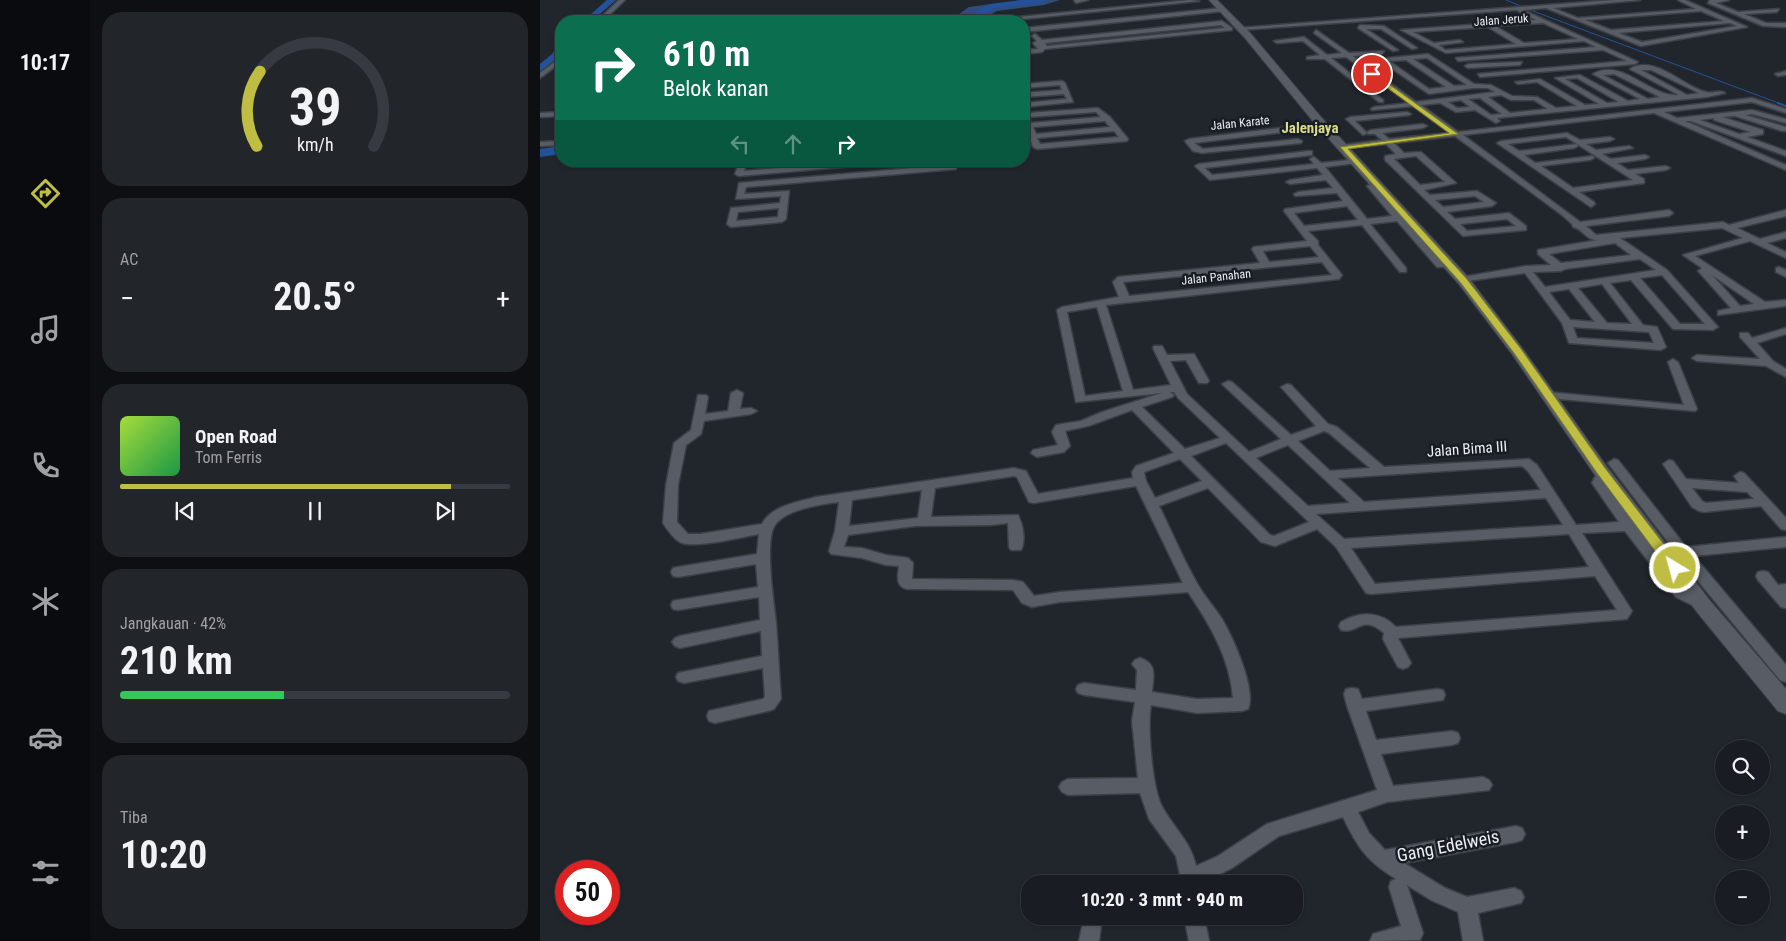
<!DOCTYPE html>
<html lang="id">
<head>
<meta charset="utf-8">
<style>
	:root { --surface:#191c22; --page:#22252a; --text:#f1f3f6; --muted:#9fa1a5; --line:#373a40; --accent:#bfbe42 }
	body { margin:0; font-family:"Roboto Condensed",sans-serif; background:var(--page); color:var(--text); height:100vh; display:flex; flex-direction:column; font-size:19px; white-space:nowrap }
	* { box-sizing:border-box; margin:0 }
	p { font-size:16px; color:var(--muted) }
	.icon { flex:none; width:28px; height:28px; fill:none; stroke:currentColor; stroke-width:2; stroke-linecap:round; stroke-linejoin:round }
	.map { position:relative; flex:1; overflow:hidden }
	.side { display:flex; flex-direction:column; gap:12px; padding:12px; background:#0e0f13; width:450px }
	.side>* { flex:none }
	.top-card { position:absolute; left:15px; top:15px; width:475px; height:152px; border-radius:20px; box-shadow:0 1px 4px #0004,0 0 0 1px var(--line); background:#0b6e4f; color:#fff; overflow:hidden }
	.tools { position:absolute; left:1175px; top:740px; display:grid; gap:10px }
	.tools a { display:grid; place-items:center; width:55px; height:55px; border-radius:50%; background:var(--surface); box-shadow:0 1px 4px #0004,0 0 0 1px var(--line); font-size:25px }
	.speed { position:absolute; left:15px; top:860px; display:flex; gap:10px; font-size:25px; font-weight:700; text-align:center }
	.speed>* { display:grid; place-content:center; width:65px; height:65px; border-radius:50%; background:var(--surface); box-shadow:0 1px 4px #0004,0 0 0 1px var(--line); line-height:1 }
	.speed .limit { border:8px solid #d22; background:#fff; color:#111 }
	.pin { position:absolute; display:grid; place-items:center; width:42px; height:42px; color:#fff; margin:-21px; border:2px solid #fff; border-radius:50%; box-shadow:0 1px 5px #0007 }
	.me { position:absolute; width:55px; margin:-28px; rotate:323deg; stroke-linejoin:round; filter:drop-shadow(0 0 4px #0008) }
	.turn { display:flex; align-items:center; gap:18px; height:105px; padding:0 25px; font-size:22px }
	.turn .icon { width:65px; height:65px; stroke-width:2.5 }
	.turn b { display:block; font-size:35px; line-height:42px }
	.lanes { display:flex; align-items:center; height:48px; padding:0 25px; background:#0003; justify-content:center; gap:25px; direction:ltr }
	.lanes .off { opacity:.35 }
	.big { font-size:38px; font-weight:700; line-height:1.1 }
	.side .card { flex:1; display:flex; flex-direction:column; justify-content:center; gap:8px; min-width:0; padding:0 18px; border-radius:20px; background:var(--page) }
	.side .dial { align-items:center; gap:0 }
	.dial svg { height:130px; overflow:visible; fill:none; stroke:var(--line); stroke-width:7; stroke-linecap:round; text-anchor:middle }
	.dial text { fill:var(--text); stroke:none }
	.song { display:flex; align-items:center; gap:15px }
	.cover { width:60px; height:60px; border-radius:8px; background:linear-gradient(135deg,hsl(80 70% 55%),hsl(140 70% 35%)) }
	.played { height:5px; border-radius:2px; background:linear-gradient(90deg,var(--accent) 85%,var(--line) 85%) }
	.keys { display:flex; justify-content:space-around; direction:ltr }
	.heat { display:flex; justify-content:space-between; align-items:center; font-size:28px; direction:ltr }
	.charge { height:8px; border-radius:4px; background:linear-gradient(90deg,#34c759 42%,var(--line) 0) }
	.trip { position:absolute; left:481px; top:875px; width:282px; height:50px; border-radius:20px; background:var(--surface); box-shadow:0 1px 4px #0004,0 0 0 1px var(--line); font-weight:700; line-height:50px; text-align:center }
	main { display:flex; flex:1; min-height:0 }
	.dock { display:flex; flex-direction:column; width:90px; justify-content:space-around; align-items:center; background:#0a0b0e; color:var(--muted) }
	.dock .icon { width:35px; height:35px }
	.dock .on { color:var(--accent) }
	.dock b { font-size:22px; color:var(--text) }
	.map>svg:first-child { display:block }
	.green { fill:#304c79 }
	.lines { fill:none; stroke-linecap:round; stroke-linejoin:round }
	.stream-far1 { stroke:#24529a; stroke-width:1 }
	.stream { stroke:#24529a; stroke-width:2 }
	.river { fill:#24529a; fill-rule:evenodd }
	.street-casing { stroke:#3c4046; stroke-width:3 }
	.secondary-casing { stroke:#3c4046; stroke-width:2 }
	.street { fill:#585d65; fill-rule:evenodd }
	.secondary { fill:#585d65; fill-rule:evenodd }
	.route { fill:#bfbe42; stroke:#7c7c2b }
	.labels { text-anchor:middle; stroke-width:5; stroke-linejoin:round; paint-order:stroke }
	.far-street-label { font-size:12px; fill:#eceff3; stroke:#181c23 }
	.far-quarter-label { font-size:15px; font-weight:bold; fill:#dadc8d; stroke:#181c23 }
	.street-label { font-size:15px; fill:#eceff3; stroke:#181c23 }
	.near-street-label { font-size:18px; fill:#eceff3; stroke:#181c23 }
</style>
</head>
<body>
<main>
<nav class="dock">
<b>10:17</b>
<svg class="icon on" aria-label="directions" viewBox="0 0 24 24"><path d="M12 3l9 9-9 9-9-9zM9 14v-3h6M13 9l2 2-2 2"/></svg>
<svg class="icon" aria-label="music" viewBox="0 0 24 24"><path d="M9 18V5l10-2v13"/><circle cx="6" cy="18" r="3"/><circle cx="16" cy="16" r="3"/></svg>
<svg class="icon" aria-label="phone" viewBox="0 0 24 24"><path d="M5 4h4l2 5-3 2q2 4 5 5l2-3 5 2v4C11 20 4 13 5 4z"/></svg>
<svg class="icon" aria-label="climate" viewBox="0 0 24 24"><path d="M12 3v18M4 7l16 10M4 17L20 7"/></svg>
<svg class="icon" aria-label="car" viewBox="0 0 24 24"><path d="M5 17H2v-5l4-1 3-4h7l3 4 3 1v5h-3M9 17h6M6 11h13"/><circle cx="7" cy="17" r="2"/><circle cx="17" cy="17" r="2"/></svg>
<svg class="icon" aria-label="filters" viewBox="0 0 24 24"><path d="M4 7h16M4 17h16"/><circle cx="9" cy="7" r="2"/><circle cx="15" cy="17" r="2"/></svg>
</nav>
<section class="side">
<div class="card dial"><svg viewBox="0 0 100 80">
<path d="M14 69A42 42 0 1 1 86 69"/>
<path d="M14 69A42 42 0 0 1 16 23" stroke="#bfbe42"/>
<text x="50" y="56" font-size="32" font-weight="700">39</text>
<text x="50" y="72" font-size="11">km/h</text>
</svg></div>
<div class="card"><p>AC</p>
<div class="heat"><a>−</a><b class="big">20.5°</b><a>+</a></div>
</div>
<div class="card">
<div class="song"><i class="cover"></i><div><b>Open Road</b><p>Tom Ferris</p></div></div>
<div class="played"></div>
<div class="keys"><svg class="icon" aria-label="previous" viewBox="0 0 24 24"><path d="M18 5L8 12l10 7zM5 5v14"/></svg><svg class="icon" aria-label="pause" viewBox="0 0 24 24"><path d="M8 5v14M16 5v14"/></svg><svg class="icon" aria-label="next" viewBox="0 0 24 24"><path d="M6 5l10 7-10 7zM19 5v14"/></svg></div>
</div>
<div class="card"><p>Jangkauan · 42%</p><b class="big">210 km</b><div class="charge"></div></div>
<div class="card"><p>Tiba</p><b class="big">10:20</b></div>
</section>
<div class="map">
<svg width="1246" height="941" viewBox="0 0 1246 941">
	<rect width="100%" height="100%" fill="#21262d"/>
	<path class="green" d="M481,0H520L504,5L457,11L440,21H403L415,17L429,7Z"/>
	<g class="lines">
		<path class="stream-far1" d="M966,0L983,7
			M993,11L1241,104"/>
		<path class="stream" d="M1238,103L1246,106"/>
		<path class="river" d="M67,0H76L52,21H43Z
			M481,0H506L502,3L455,8L431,21H421L450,4Z
			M21,43L19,58L0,72V64L12,54L18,44Z
			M21,146V154L0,157V149Z"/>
		<g class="street-casing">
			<path id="street" d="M79,0H85L63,21H57Z
				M534,0H548L536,3Z
				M650,0L659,1L465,21H459L458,19Z
				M1074,0H1100L1013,8L1038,18L1156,9L1138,0H1145L1207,27L1101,46L1006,8L983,10L1098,62L1095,64L940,77L938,74L1087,61L1063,50L918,61L916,58L1056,47L1044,41L906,53L861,30L996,20L976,10L700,30L697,28ZM1161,11L1184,21L1071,30L1045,20ZM1003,23L1038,39L984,43L955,26ZM1190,23L1197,26L1102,42L1078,33ZM948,27L976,44L905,50L899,45L923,42L920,40L894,43L873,32Z
				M1170,0H1189L1176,3L1198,12L1239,9L1237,12L1204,14L1226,23H1246V27L1223,26L1168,3Z
				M682,8L684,11L484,32V28Z
				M682,21L692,28V30L505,49L502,52L484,54V50L498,49L493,43L497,41L492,36L495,34L502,40ZM681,25L685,28L507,46L505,43Z
				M820,25L844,26L877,48L872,49L841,29H826L858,50L853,51L818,28Z
				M776,30L809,53L844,51L842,54L813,56L876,102L955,92L948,88H933L889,94L842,62L831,63L829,60L888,54L934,84L951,85L972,96L997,97L1016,108L1037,106L997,82L978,84L975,82L1000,79L1045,105L1059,104L1015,78L1040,75L1088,101L1100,99L1053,74C1082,57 1110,98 1139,95L1090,69C1115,54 1143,87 1166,92C1173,94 1179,89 1185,93L1167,97L957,118L960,121L956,123L935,110L916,112L900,103L881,105L918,132L1212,98L1246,109V113L1212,102L1124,112L1137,118L1212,110L1246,119V123L1212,114L1205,115L1246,127V131H1242L1195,116L1182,117L1223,130V134L1207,137L1246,151V156L1151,121H1145L1246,165V170L1114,113L923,135L1040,222L1129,210L1133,213L1129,216L1046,226L1056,235L1183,222L1189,225L1246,210V216L1197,228L1220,239L1246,232V238L1227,243L1246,252V258L1210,241L1155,256L1225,302L1246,300V306L1178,315V311L1191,308L1160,273L1158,271L1162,268L1143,255L1203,238L1182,228L1080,238L1127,270L1178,327L1173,330L1133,329L1091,280L1070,283L1103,325L1117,327L1126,347L1121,350L1029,343L1022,323L985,273L920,282L918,280L923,277L986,266L1011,265L998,254V250L1058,240C1047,241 1043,229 1033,227L1032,224L1022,215L915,136L854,143L864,153L881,152L916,183L884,190L890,195L937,191L956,203L952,206L907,212L915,219L969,213L986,226V230L923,236L845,160V156L856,154L846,144L800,149V145H803L842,140L835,134H828L827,132L831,130L883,124L887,126L883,128L842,133L849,139L910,133L873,106L832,110L831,109L834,107L869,103L806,57L791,58L843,100V102H839L785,59H767V57L780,55L763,41L737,43L734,41L764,37L787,55L802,53L774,33ZM887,58L927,85L914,86L873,59ZM866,60L906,87L889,89L849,61ZM1101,70H1111L1159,93L1147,95ZM1074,74L1120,97L1108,99L1063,75ZM1037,78L1079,102L1067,103L1025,79ZM961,95L971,100H994L1008,109L970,113L948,97ZM940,98L962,114L951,115L928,99ZM921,100L930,107L917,108L908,102ZM1174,118V120L1211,132L1199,134L1160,120ZM876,156L905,182L880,185L854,159ZM935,196L944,202L903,207L895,200ZM967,219L976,226L927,231L920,224ZM1075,243L1091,255L1021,263L1009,254ZM1100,259L1116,270L1005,287L993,272L1021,271L1025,269ZM1122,275L1165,324H1140L1100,278ZM1172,275L1214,304L1200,306ZM1062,284L1092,324L1067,323L1038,288ZM1029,289L1055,322L1030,320L1009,292ZM1033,327L1109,332L1114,343L1037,338Z
				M21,57V62L0,78V73Z
				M982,62L980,65L928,68L925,66L928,64Z
				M1246,71V75L1238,76L1235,74Z
				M522,81L525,83L533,102L484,107V103L527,99L524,94L484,97V93L522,90L520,85L484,88V84Z
				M21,82V86L18,85V83Z
				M558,108L570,117L588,139L587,141L497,149L493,147L486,128H484V111L487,113ZM556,112L561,117L491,123L489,117ZM565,121L570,127L496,134L493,127ZM574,131L579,137L500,144L497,138Z
				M21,112V116L0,117V113Z
				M867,112L871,114L869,115L815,121L827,133L823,135L806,119L810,117Z
				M749,127L753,129L752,131L654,143L663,149L758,139L762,141L761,143L662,153L653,151L645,141L649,139Z
				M1027,133L1040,140L1070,137L1074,139L1070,141L1046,144L1056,150L1089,146L1093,148L1062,154L1071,159L1105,155L1109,157L1105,159L1077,163L1088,170L1126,166L1130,168L1126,170L1095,174L1104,179V183L1039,192L1054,202L1055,204L1051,207L957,143L961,141ZM1026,137L1093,180L1033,188L1001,166L1050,160L1054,158L1053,156L995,163L984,155L1034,148L1038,146L1037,144L979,151L968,144Z
				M21,141V145L0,146V142Z
				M769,151H772V155L665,168L672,175L774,164L770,159L774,157L781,163L819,159V163H816L785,167L827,219L852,216L827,186L834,184L861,215H868L869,217L865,220L903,263V267H897L857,221L830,224L866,268V272H860L822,225L768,231L778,241V245L802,275L799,279L566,305L593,390L631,385L613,348L614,346H622L627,355L654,354L669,381L667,383H659L646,360L630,361L647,394L709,452L741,439L682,384L688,381L692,382L751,435L776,426L741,387L747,384L751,385L788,424L797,427L844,467L989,459L997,465L1036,525L1079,522L1052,483L1055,477L1067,474L1071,475L1073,478L1071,481L1064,483L1092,521L1108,522L1110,525L1108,528L1098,530L1146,589L1165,600L1167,604L1165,608L1160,609L1136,597L1085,531L1042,533L1092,611L1087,619L858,638L871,663L868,667L863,669L858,667L843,639L844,633C821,613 818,635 801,630L799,626L801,622C820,611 840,611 856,627L1077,610L1055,576L831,594L826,593L796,547L777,529L735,546L721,542L668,488L619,506C632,532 643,559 658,585C665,597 674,607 682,619C692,636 717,690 708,709L702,711L657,713L611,705C607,726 612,793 624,810C636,830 651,843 656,866L678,856L727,824L837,790L807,706L804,694L806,689L812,688L818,689L822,699L897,689L903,690L905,695L903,700L826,711L836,740L912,731L918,733L920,738L918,743L912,745L841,754L853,786L943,777L949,780L952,785L949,790L847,802L818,812L829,833L845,850L976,826L982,828L985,834L982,840L976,842L864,863L905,888L927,897L974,888L981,891L984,897L981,903L938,913L943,941H923L918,912L891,900L867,885L883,933L880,940L830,941L833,934L861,926L849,887L851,881L856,879C826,860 818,848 803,817L739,836L692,868L660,884H642L636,856L609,819L600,793L528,795L522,792L519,787L522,782L528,779L598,778L592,721L595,702L544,695L538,693L536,689L538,685L544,683L596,690L597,670L592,664L595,660L600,658C618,664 613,676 612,692L657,699L693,698C690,658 670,625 648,592L520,602L492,607L482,603L473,590L367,589C355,586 358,576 359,566L346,565L322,558L291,554L289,551L295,531L299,502C282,504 246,509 235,525C224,541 234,603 236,623C238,647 239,674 241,699L234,709L228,711L175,723L169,721L167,716L169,711L223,699L225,697L223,668L144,683L138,681L136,677L138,673L222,656L221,631L140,648L135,646L132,642L135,638L140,636L220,620L219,597L138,610L133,609L131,605L133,601L138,600L218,587L216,564L138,577L133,576L131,572L133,568L138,567L217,554L219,534C202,537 157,548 142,543C135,541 127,529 123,523L126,485L134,443L151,430L158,395H166L168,397L165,414L188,411L191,393L197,390L203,393L200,409L211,408L217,411L211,414L164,421L161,434L146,445L138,485L137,522L148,534H160L222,524C231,506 258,502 276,497L474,468L486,471L498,494L593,478L592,472L596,466L634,453L592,410L548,426L525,431L530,446L524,452L497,457L491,453L493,450L518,445L512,432L516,425L541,421L562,412L622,393L536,402L517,310L522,307L579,297L573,282L578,277L720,263L712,249L714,247L767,241L744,211L745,209L803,201L797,193L755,196L754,194L758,192L793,188L786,180L750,184L746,182L750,180L783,175L777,168L670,180L655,166L659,164ZM807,206L818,220L764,226L754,213ZM770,246L779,257L729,262L723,251ZM782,262L792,275L589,296L583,282ZM557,307L583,391L545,396L527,312ZM630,392H634L638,398L680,438L645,449L602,407L632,397L634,395ZM784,431L789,433L830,468L790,471L758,441ZM686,443L769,522L734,536L730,535L651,456ZM748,445L810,503L768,506L716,458ZM640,459L662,481L615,498L606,481L604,472ZM982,466L988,471L1001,490L824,502L798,478ZM474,476L477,477L489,502L494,503L596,486L643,583L520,592L494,596L483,582L473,580L372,579L373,563L368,558L346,555L322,548L304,547L308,535L375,526L451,525L468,523L469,547L471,550H481C486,540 483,525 478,515L391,517L395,488ZM382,490L378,518L309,526L312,500ZM1006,498L1023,525L804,539L776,514ZM1029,534L1049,567L835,584L811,548Z
				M200,161H208L204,171L319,161H353L349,163L199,176L195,174Z
				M410,161H418L416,169L206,187L204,194L249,191L246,219L242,222L191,227L187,224L191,208L240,203L241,196L196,199L199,183L409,165ZM239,208L238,217L196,221L198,212Z
				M1239,267L1246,270V277L1236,272V268Z
				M1246,328V334L1217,343L1233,361L1246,369V377L1226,366L1157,361L1152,358L1157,355L1220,359L1200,337V333H1208L1212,338Z
				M1133,359L1138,362L1157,409L1155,411L1008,398L1002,395L1008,392L1144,405L1128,362Z
				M1074,459L1078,460L1146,547L1246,537V547L1154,556L1246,665V682L1240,680L1139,558L1134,556L1132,553L1134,550L1068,463Z
				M1129,460L1133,461L1146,479L1199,483L1194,476L1200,472L1204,473L1246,518V530L1241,529L1221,506L1164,512L1159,511L1152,507L1123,464ZM1152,488L1207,492L1214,499L1166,503L1162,501Z
				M1223,571L1228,572L1238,585L1246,584V608L1241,607L1218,580L1216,576L1218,572Z
				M549,916L558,918L561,925L559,941H539L544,918Z
				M644,916H664L669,941H649Z"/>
		</g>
		<g class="secondary-casing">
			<path id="secondary" d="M669,0H677L711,34L780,116L928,277L982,348L1067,467L1171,602L1246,689V714L1238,711L1157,612L1055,475L972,354L918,283L772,120L705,38Z"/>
		</g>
		<use href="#street" class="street"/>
		<use href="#secondary" class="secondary"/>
	</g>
	<path class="route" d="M832,72L918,134L808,149L926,278L981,349L1065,468L1139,564L1141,568L1139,571H1130L1057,473L974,353L920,282L800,147L909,133L830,75Z"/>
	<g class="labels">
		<g class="far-street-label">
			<text transform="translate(961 20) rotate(-4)" y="4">Jalan Jeruk</text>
			<text transform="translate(700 123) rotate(-6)" y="4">Jalan Karate</text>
			<text transform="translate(676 277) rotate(-6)" y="4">Jalan Panahan</text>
		</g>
		<g class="far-quarter-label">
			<text x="770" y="133">Jalenjaya</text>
		</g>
		<g class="street-label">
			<text transform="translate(927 449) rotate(-4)" y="5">Jalan Bima III</text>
		</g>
		<g class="near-street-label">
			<text transform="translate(908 846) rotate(-11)" y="6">Gang Edelweis</text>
		</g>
	</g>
</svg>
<div class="tools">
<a><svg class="icon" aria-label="search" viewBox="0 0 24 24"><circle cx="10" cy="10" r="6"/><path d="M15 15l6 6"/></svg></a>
<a>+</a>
<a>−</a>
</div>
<div class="speed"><div class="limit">50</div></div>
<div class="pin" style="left:832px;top:74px;background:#d93025"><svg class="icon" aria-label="arrive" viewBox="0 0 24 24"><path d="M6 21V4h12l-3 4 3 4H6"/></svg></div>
<svg class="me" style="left:1135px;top:568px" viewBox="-20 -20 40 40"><circle r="17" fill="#bfbe42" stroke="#fff" stroke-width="3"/><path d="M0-11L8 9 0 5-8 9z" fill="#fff"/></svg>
<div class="trip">10:20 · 3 mnt · 940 m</div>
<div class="top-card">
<div class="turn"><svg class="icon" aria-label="right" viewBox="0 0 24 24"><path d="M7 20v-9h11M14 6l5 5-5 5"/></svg><div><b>610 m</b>Belok kanan</div></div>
<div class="lanes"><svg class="icon off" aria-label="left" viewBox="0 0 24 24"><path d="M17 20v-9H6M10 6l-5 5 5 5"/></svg><svg class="icon off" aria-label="ahead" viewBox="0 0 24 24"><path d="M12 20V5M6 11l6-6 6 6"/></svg><svg class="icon" aria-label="right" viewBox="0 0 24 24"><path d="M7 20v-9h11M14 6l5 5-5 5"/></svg></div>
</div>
</div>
</main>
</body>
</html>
